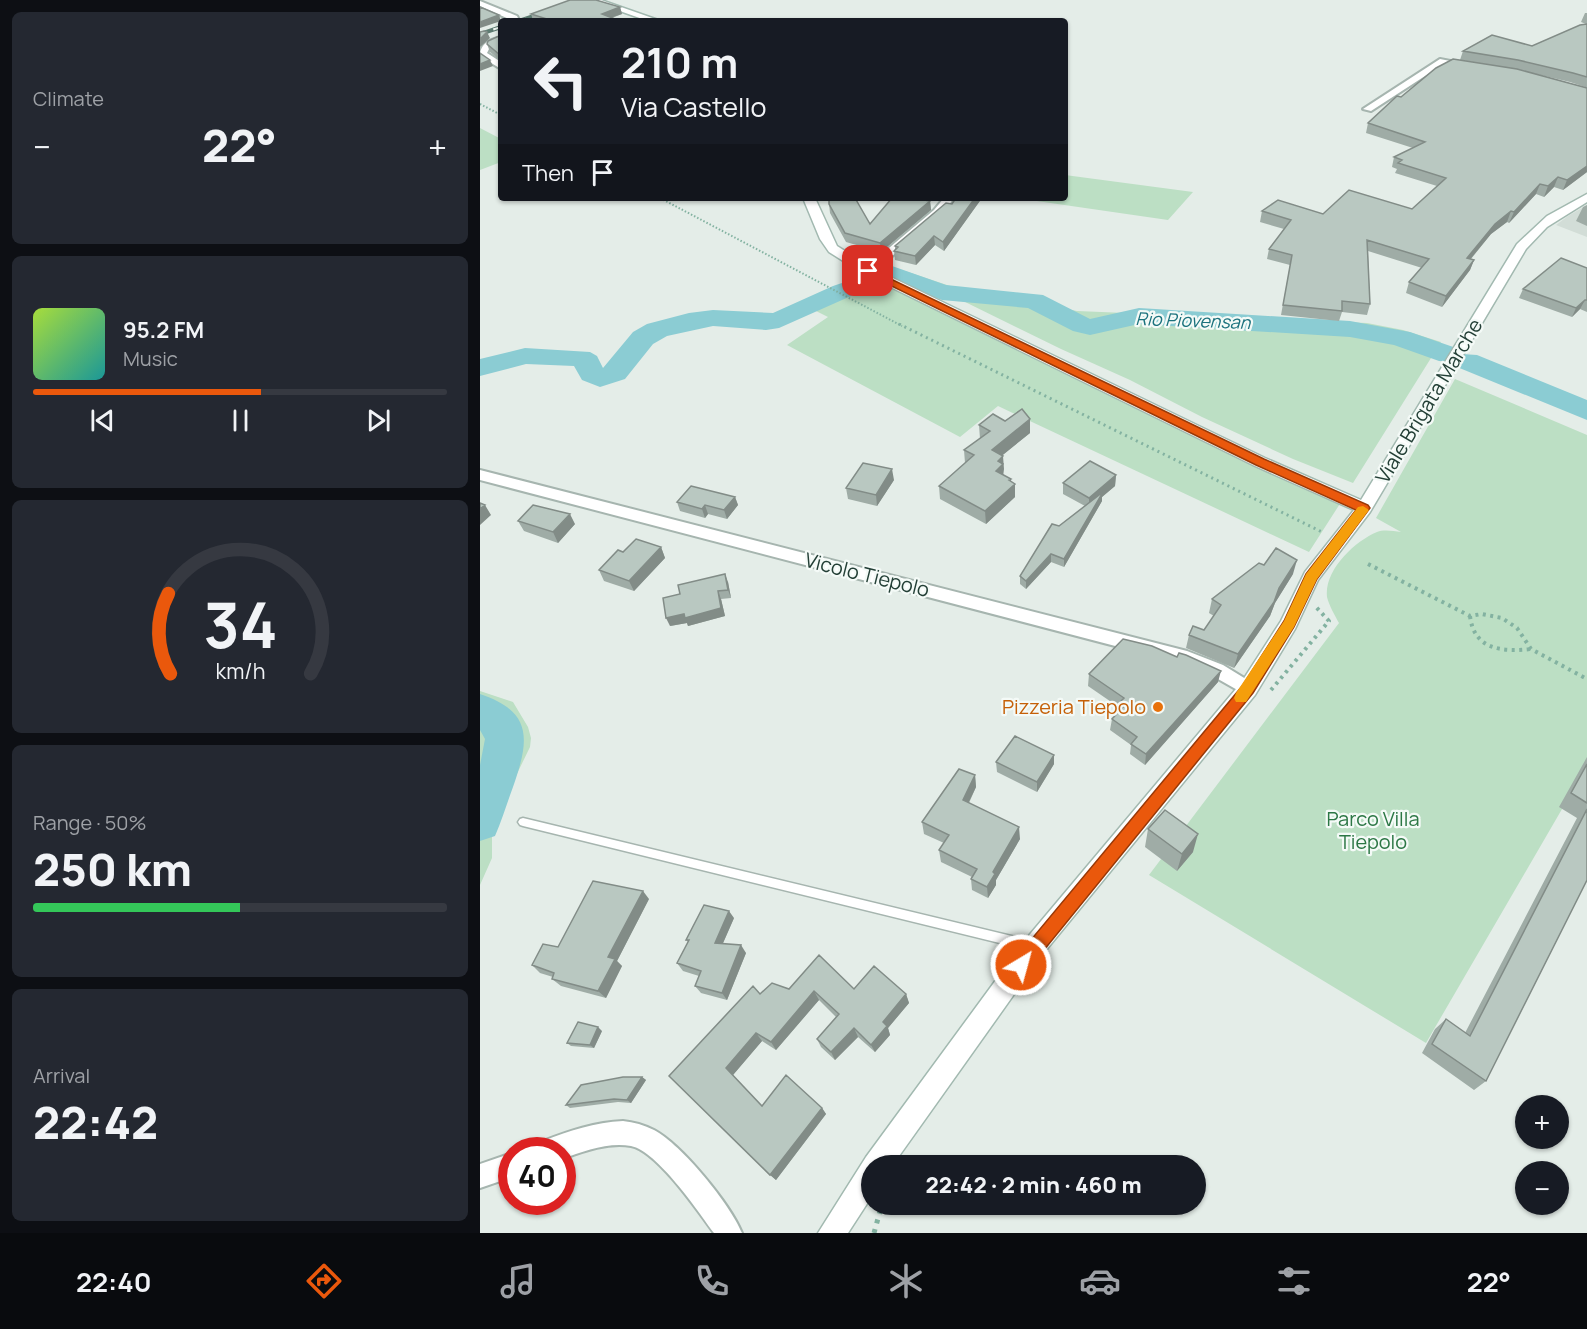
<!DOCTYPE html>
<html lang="en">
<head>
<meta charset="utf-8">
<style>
	:root { --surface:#171b24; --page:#242831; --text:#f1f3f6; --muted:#9ea1a6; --line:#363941; --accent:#ea580c }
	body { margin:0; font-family:Manrope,sans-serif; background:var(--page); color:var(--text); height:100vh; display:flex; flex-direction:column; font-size:22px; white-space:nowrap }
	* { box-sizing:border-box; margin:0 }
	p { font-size:20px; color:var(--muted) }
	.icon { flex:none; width:33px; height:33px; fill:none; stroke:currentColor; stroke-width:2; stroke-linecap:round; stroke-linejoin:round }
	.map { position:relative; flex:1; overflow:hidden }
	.side { display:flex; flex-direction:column; gap:12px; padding:12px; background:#0d0f14; width:480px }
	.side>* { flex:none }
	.banner { position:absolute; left:18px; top:18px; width:570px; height:183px; border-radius:6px; box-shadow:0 2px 4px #0004; background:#171b24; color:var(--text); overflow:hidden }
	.fabs { position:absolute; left:1035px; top:1095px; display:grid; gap:12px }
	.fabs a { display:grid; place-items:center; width:54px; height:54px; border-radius:50%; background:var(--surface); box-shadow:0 2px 4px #0004; font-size:30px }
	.speed { position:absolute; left:18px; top:1137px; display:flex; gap:12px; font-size:30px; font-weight:700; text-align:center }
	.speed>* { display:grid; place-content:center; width:78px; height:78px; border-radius:50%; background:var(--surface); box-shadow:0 2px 4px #0004; line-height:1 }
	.speed .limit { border:9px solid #d22; background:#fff; color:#111 }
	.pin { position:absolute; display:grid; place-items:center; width:51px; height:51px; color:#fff; margin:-26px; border-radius:12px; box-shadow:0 3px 9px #0006 }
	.me { position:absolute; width:66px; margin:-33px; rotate:37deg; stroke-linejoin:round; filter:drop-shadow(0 0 4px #0008) }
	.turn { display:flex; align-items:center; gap:21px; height:126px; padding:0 24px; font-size:27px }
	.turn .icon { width:78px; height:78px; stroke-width:2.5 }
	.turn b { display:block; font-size:42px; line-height:51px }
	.then { display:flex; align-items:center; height:57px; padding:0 24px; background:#0003; gap:12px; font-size:22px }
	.big { font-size:45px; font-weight:800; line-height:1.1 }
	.side .tile { flex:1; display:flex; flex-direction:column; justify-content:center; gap:9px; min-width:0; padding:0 21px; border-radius:9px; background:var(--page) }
	.side .dial { align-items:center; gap:0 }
	.dial svg { height:156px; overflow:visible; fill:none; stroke:var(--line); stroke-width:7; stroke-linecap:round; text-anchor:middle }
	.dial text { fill:var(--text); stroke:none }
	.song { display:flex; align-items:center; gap:18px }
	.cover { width:72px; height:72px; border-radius:9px; background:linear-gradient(135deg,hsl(80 70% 55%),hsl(180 70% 35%)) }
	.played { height:6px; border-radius:3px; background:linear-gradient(90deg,var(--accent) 55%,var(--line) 55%) }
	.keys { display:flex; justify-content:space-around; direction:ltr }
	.heat { display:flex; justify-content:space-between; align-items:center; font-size:33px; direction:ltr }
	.charge { height:9px; border-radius:4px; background:linear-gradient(90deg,#34c759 50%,var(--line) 0) }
	.trip { position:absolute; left:381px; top:1155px; width:345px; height:60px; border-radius:30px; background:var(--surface); box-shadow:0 2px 4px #0004; font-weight:800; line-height:60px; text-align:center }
	.tab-bar { display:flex; height:96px; justify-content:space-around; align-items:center; background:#090b0e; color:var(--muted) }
	.tab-bar .icon { width:42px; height:42px }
	.tab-bar .selected { color:var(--accent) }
	.tab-bar b { font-size:27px; color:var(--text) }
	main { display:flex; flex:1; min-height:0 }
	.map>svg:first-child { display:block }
	.built { fill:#d2ddd7 }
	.green { fill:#bcdfc4 }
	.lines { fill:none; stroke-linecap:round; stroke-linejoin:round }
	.river { fill:#8bccd3; fill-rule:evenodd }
	.lane-casing { stroke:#a6b5af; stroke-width:3 }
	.street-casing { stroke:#a6b5af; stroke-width:4 }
	.secondary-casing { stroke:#a2b9b0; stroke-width:3 }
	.path-far3 { stroke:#83b2a1; stroke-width:2; stroke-dasharray:1.5 2; stroke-linecap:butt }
	.path-far2 { stroke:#83b2a1; stroke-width:3; stroke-dasharray:2 4; stroke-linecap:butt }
	.path-far1 { stroke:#83b2a1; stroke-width:4; stroke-dasharray:3 4.5; stroke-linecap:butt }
	.path { stroke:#83b2a1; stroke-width:5; stroke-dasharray:4 6; stroke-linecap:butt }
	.lane { fill:#fff; fill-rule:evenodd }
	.street { fill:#fff; fill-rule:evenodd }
	.secondary { fill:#fff; fill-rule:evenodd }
	.rail-casing { stroke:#5d7b71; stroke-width:4 }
	.rail { stroke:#f4faf7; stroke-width:2; stroke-dasharray:7; stroke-linecap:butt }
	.wall { fill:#9faca6; fill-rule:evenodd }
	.shaded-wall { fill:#828c87 }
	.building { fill:#b9c8c1; stroke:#828c87; stroke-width:1.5 }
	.route { fill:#ea580c; stroke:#983908; stroke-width:1.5 }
	.slow { fill:#f59e0b }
	.food-dot { fill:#e8710a; stroke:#f4faf7; stroke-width:2 }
	.labels { text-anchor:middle; stroke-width:4.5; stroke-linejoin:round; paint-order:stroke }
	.far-water-label { font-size:18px; font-style:italic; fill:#1b727d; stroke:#f4faf7 }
	.street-label { font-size:20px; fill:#233f36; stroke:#f4faf7 }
	.food-label { font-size:20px; fill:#c56008; stroke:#f4faf7; text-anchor:end }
	.park-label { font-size:20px; fill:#2c7745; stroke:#f4faf7 }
</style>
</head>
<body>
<main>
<section class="side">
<div class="tile"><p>Climate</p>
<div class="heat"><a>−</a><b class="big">22°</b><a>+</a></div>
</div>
<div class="tile">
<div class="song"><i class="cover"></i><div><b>95.2 FM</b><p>Music</p></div></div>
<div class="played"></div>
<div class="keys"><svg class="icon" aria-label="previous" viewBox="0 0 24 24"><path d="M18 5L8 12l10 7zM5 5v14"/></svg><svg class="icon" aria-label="pause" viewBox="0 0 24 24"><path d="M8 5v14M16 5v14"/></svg><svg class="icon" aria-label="next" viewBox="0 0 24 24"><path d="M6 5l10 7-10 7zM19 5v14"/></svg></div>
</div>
<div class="tile dial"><svg viewBox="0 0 100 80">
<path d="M14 69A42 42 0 1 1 86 69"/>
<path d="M14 69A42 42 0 0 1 13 28" stroke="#ea580c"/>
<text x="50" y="56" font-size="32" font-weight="700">34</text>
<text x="50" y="72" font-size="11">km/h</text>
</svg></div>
<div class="tile"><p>Range · 50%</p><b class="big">250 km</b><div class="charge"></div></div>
<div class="tile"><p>Arrival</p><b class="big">22:42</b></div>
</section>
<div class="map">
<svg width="1107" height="1233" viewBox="0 0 1107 1233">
	<rect width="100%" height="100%" fill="#e4ede8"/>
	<path class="built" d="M1107,205V237L1076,225L1088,216Z"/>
	<path class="green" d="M0,128L21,139V162L0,170Z
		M585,175L713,192L688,220L536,198H585Z
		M416,268L470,286L597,311L887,323L923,330L961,342L873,483L813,459L722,417L650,380L581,349Z
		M389,271L863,499L829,552L518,406L480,437L307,345L348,317L322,304Z
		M975,379L1107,435V766L946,1043L669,875L859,623C855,616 849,605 847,597C844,570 875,541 897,532C904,529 913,531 921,532L896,518Z
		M0,691L33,702L48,727L51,738L50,747L12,825V858L0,885Z"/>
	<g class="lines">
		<path class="river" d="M412,266L466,285L563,295L610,319L659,308L870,321L930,332L979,349L982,354L997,355L1107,400V420L977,367L974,362L959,361L914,345L870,337L659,324L610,335L593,331L548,308L462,300L412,282L371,296L299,328L286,330L233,326L187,336L173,344L145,379L120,387L102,380L94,366L46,364L0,376V359L45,348L110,352L117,356L123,368L153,332L167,324L209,313L233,310L293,313L353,286Z
			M0,694C54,712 49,741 33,787C27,803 22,820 15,836L0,841V765L5,739L0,730Z"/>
		<g class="lane-casing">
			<path id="lane" d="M43,818L552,941L556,942L557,946L556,950L552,951L43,826L40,825L38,822L40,819Z"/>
		</g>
		<g class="street-casing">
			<path id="street" d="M0,1L37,16L38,18L31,20L0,6Z
				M21,37V42L10,47L7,53L21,62V69L0,56C0,43 10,40 21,37Z
				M960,59L991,65L987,68L962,65L891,111L883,109Z
				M464,198H474L462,214L392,273H384V269L454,210Z
				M0,470L707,651L743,665L774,684L777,689L774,694L768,696L731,675L704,664L0,480Z
				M143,1121C154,1122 164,1125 174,1130C202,1145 250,1204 262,1233H234C218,1211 177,1151 151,1146C128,1142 104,1151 82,1159V1150H60L63,1141C89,1131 115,1122 143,1121Z
				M32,1153V1177L0,1188V1164Z"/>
		</g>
		<g class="secondary-casing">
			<path id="secondary" d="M109,0H121L181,21H168Z
				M1107,194V202L1067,227L1046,249L890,512L838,580L815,629L775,695L562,955L412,1166H392V1196L368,1233H338L386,1157L546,939L761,683L801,621L825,572L874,510L775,466L384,274L349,252L340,239L323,198H335L357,246L392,268L785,458L881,500L1037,244L1067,216Z"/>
		</g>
		<path class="path-far3" d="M0,104L21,115
			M180,198L422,326"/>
		<path class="path-far2" d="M419,324L842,532"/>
		<path class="path-far1" d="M888,564L990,616L1002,614L1022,618L1037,628L1051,649L1107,679
			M990,616C994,650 1022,652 1051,649
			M791,690L849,621L836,607"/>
		<path class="path" d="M394,1233L402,1204"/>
		<use href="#lane" class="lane"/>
		<use href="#street" class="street"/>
		<use href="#secondary" class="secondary"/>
		<g class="rail-casing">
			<path id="rail" d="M39,21L101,0
				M0,34L21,27"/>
		</g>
		<use href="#rail" class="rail"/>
	</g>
	<path class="wall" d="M140,7L142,14L132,18L135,21H55L53,20L51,14Z
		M1105,13H1107V172L1083,190L1074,187L1064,197L1056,194L1029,223L1027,222L1011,234L991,259L994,260L990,270L962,307L926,293L929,282L942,268L888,251L890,304L887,315L862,312L859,321L801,315L810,265L787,259L789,249L804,229L780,222L782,211L843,214L932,209L957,186L915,173L917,169L912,167L914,157L933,148L886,133L888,123L921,97L1023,67L980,60L983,51L1052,46L1106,24L1101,22ZM1052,73L1090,82L1105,87Z
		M21,36V61L10,52L7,44Z
		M476,198H502L464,251L455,245L436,265L415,260L414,251L415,249V246L472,204Z
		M376,200L390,224L450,201L451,210L401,252L366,242L350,213L349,204Z
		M1107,205V226L1096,221L1103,207Z
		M1107,268V312L1100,309L1092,317L1039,298L1043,289Z
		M525,421L550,433L522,455L523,475L531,482L535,497L506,524L460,499L459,486L485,463L484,450L500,439L499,425Z
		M636,475L635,486L622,497V501L584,567L571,562L546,589L540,584V576L579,526L605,506L583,494V483Z
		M414,480L397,506L368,499L366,488Z
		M255,497L258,505L247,519L228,514L225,518L200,511L197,502Z
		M38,521L95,524L78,543L44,531Z
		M181,547L185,558L154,591L124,581L119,570L143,552Z
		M813,574L795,603L790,616L754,668L706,648L709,635L724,630L734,616L729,613L732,599Z
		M248,582L251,598L241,599L245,616L208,626L207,623L190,626Z
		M609,674L738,682L665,765L650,754L651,745L630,730L632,719L640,710V708L608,686Z
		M574,755V764L557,792L517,772L516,762Z
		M1107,757V880L1006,1081L994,1090L942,1053L955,1029L966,1019L985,1033L1097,818L1079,807Z
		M495,775L496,787L489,803L540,839L516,880V885L508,898L492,890L491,879L492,877L461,862L459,850L464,843L444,834L442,822Z
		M668,829L713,852L697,871L665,847Z
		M169,899L137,961L142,966L126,998L81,986L72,979L73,977L60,973L52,965L78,947Z
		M254,918L243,943L266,953L247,1000L221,993L215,986L219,976L203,971L197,963L208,942L206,940Z
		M309,989H374L426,994L429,1003L408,1028L410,1035L395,1052L378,1037L355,1060L341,1047L337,1039L356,1017L339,1000L296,1050L282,1041L253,1075L282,1106L342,1108L346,1114L296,1180L189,1076L280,994Z
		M122,1031L114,1048L91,1046L87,1043Z
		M162,1077L166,1080L151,1103L138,1102L90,1108L86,1105Z"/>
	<path class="shaded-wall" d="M140,7L142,14L124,20L122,14Z
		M19,15L21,21L0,28V22Z
		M7,32L10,38L0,47V39Z
		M10,60L13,66L0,71V64Z
		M1107,166V172L1083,190L1087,180Z
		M1078,177L1074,187L1064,197L1068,186Z
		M1060,184L1056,194L1029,223L1034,212Z
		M495,198H502L464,251L463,242Z
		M450,201L451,210L401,252L400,243Z
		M1031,211L1027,222L1011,234L983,268L987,258L1015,224Z
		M454,236L455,245L436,265L435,256Z
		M994,260L990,270L962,307L966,296Z
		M1105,300L1100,309L1092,317L1096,308Z
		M550,419V433L513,463L512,450Z
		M523,456L524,469L523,477L516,471L518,461Z
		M412,469L414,480L397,506L396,495Z
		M636,475L635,486L622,497V501L584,567V559L609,509V498Z
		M531,479V487L535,484V497L506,524L505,511Z
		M255,497L258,505L247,519L244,510Z
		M5,505L11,515L0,525V509Z
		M225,505L228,514L225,518L222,509Z
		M90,514L95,524L78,543L73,532Z
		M181,547L185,558L154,591L149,581Z
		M571,554V562L546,589V581Z
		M817,560L813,574L795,603L790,616L754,668L758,654Z
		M245,574L248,582L251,598L248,590Z
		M238,591L241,599L245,616L208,626L207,623L190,626L186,618Z
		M741,671L738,682L665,765L666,754Z
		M574,755V764L557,792V782Z
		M495,775L496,787L484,812L483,800Z
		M539,827L540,839L516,880V885L508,898L507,887L513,872Z
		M718,834L713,852L697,871L702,854Z
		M163,891L169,899L137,961L142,966L126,998L118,991L128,957Z
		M249,911L254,918L240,950L235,943Z
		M261,945L266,953L247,1000L242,993Z
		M334,991L339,1000L296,1050L291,1042Z
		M426,994L429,1003L408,1028L410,1035L395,1052L391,1045L403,1022Z
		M118,1027L122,1031L114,1048L110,1045Z
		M374,1028L378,1037L355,1060L351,1052Z
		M276,1033L282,1041L253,1075L246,1068Z
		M162,1077L166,1080L151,1103L147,1100Z
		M342,1108L346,1114L296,1180L290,1175Z"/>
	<path class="building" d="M90,0H116L140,7L122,14L135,19L128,21H73L51,14Z
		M0,7L19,15L0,22Z
		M1107,24V77L1093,73L1038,60L983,51L1012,35L1052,46L1100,25Z
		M4,31L7,32L0,39V32Z
		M19,36H21V54L20,55L7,44L8,41Z
		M0,53L10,60L0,64Z
		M973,59L1037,69L1107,88V166L1087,180L1078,177L1068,186L1060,184L1034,212L1031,211L1015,224L987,258L994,260L966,296L929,282L949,259L887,240L890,304L862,301V311L803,305L812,255L789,249L811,220L782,211L798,200L843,214L869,190L932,209L966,178L918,163L922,160L914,157L945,142L888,123L917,96L921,97L956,68Z
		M349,198H375L390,224L412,198H432L450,201L400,243L365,233L349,204Z
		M476,198H495L463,242L454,236L435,256L414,251L418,247L415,246L466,203L472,204Z
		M1081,258L1107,268V300H1105L1096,308L1043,289Z
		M542,409L550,419L512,450L523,456L518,461L523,464L516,471L531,479L529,480L535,484L505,511L459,486L494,455L484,450L510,431L499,425L513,414L525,421Z
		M610,461L636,475L609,498L583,483Z
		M383,463L412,469L396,495L366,488Z
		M211,486L255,497L244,510L225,505L222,509L197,502Z
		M623,492L584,559L571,554L546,581L540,576L572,524L579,526Z
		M0,503L5,505L0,509Z
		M53,505L90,514L73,532L38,521Z
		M156,539L181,547L149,581L119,570L138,550L143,552Z
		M796,548L817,560L799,588L794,602L758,654L709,635L713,626L724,630L741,605L732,599L779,563L784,565Z
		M245,574L248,590L238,591L241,608L205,618L204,614L186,618L183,598L200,594L198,585Z
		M643,639L672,646L697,657L699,653L706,655L741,671L666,754L651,744L657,737L632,719L646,704L641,701L644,698L609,674Z
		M535,736L574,755L557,782L516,762Z
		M1107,764V803L1091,793Z
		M479,769L495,775L483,800L539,827L513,872L515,874L507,887L491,879L497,869L459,850L469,835L442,822Z
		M1107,809V880L1006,1081L952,1044L966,1019L990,1036Z
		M685,810L718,834L702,854L668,829Z
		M113,881L163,891L128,957L135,959L118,991L72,979L74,973L52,965L63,944L78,947Z
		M224,905L249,911L235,943L261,945L242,993L215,986L221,971L197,963L209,940H206Z
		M339,955L374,989L394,966L426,994L403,1022L407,1026L391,1045L374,1028L351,1052L337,1039L359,1014L334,991L291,1042L276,1033L246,1068L282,1106L306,1075L342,1108L290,1175L189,1076L273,986L280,994L292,983L309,989Z
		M98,1022L118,1027L110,1045L87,1043Z
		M143,1077H162L147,1100L134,1099L86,1105L101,1085Z"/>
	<path class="route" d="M388,268L784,459L888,505L890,508L837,579L814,627L773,693L547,971L541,974L535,971L532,965L535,959L763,685L804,621L826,574L876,510L776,465L385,273L383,271Z"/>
	<path class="slow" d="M883,506L889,510L837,579L814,627L766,702H756L754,698L756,693L804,621L826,574L878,507Z"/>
	<circle class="food-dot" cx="678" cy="707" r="6"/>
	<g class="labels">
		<g class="far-water-label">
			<text transform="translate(713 321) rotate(2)" y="6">Rio Piovensan</text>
		</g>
		<g class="street-label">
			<text transform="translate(949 401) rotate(-59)" y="7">Viale Brigata Marche</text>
			<text transform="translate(387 575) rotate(14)" y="7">Vicolo Tiepolo</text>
		</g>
		<g class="food-label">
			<text x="666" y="714">Pizzeria Tiepolo</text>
		</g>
		<g class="park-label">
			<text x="893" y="826">Parco Villa<tspan x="893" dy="23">Tiepolo</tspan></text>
		</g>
	</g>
</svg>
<div class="fabs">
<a>+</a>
<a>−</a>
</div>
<div class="speed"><div class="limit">40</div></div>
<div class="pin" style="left:388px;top:271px;background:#d93025"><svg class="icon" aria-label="arrive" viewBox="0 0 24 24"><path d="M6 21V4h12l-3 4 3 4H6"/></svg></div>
<svg class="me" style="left:541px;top:965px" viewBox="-20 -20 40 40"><circle r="17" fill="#ea580c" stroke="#fff" stroke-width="3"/><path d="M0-11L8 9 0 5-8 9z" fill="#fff"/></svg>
<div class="trip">22:42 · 2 min · 460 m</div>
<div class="banner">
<div class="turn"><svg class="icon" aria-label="left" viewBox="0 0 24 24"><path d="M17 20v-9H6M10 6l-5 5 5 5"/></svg><div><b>210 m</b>Via Castello</div></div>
<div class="then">Then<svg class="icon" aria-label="arrive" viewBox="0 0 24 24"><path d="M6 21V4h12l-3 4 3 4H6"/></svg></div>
</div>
</div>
</main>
<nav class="tab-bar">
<b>22:40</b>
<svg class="icon selected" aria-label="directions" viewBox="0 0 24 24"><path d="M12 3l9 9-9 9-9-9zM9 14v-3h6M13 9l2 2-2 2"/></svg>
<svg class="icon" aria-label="music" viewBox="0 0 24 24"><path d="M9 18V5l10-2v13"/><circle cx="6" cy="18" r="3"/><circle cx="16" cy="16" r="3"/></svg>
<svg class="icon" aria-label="phone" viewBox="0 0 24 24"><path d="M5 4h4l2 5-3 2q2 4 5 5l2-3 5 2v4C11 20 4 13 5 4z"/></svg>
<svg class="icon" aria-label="climate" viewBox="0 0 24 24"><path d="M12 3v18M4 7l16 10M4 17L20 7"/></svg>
<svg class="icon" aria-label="car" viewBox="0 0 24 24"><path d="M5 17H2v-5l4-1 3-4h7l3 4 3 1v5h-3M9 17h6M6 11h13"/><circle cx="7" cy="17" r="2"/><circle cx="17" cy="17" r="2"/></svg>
<svg class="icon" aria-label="filters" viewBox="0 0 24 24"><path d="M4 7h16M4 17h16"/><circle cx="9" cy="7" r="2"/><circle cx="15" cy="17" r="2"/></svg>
<b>22°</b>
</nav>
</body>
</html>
